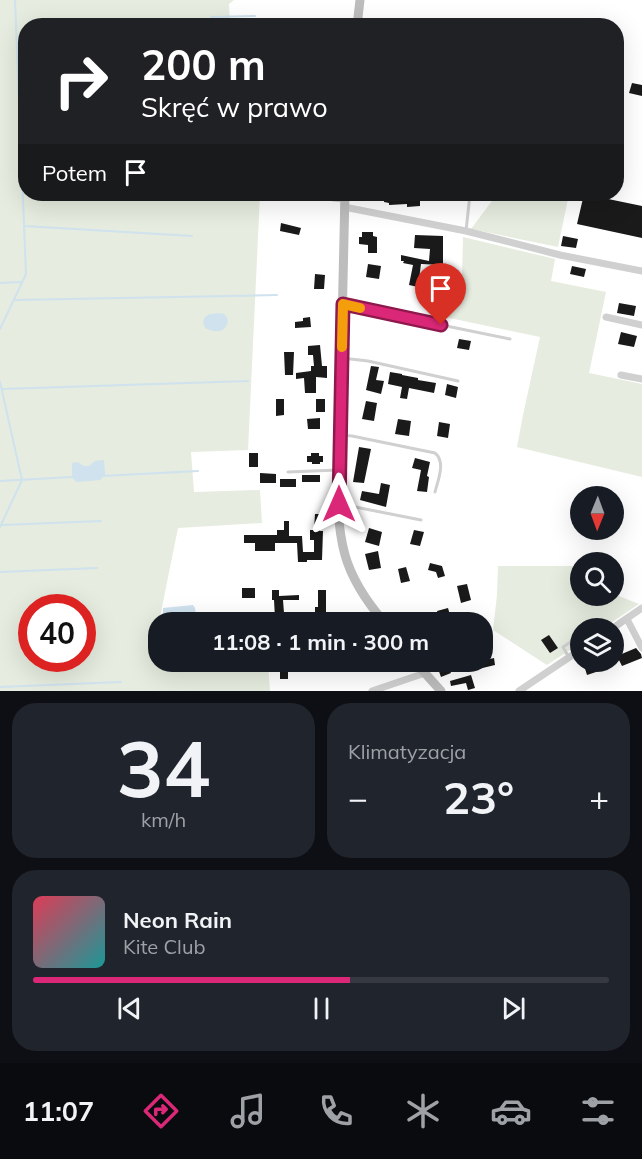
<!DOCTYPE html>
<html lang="pl">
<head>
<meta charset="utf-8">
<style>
	:root { --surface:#171b24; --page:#20242c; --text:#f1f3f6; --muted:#9ea1a6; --line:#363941; --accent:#db2777 }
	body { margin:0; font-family:Mulish,sans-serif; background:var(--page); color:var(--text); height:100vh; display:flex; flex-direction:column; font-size:22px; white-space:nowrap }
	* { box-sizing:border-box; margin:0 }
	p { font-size:20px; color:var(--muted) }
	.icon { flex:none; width:33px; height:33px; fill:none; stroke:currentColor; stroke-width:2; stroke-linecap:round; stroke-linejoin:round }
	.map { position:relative; height:691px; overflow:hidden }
	.side { display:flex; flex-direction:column; gap:12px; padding:12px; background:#0d0f14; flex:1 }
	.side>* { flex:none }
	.guide { position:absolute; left:18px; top:18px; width:606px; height:183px; border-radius:24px; box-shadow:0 6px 24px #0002; background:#202124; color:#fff; overflow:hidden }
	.needle { width:39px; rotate:181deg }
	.controls { position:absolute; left:570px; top:486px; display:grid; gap:12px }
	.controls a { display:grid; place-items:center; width:54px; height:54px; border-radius:50%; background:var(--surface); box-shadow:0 6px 24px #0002; font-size:30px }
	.speed { position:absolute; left:18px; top:594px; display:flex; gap:12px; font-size:30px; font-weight:700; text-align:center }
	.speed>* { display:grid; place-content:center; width:78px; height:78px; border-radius:50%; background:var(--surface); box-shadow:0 6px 24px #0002; line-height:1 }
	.speed .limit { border:9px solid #d22; background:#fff; color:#111 }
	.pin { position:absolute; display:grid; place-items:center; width:51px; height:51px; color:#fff; margin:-62px -26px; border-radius:50% 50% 50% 0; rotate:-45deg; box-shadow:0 0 6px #0007 }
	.pin .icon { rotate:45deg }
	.me { position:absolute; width:66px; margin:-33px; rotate:0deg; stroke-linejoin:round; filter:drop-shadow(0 0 4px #0008) }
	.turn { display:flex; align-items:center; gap:21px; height:126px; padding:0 24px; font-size:27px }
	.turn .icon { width:78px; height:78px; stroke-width:2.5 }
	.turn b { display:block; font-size:42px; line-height:51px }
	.then { display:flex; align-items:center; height:57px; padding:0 24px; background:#0003; gap:12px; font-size:22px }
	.big { font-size:45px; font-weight:700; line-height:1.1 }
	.side .widget { flex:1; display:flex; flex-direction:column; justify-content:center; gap:9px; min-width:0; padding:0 21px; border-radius:24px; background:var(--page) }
	.side .dial { align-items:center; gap:0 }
	.dial b { font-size:78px; line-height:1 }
	.song { display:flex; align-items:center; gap:18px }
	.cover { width:72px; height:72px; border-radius:9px; background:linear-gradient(135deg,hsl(350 70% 55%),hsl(180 70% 35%)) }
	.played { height:6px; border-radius:3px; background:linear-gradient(90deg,var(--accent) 55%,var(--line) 55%) }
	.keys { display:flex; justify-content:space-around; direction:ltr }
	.heat { display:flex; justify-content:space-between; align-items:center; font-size:33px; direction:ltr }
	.side .tiles { flex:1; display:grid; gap:12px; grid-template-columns:1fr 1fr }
	.widget:last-child { grid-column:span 2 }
	.trip { position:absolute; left:148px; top:612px; width:345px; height:60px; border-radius:24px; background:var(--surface); box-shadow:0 6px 24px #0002; font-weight:700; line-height:60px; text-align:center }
	.tabs { display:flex; height:96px; justify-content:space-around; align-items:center; background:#090b0e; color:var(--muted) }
	.tabs .icon { width:42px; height:42px }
	.tabs .selected { color:var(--accent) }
	.tabs b { font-size:27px; color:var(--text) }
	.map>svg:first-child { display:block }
	.green { fill:#e6ecdf; fill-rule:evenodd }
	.water { fill:#cfe2ee }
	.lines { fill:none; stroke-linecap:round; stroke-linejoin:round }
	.stream { stroke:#cfe2ee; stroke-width:2 }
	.building { fill:#1a1a1a }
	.lane { stroke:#d0d0d0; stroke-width:3 }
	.street { stroke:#d0d0d0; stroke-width:7 }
	.secondary { stroke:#bdbdbd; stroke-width:9 }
	.route-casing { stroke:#8e194d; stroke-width:15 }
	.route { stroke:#db2777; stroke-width:10 }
	.slow { stroke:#f59e0b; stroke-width:10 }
</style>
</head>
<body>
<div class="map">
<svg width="642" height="691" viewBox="0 0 642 691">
	<rect width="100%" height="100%" fill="#fff"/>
	<path class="green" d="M0,0H234L229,4L230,25L26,26V194H260L248,450L191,452L194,492L260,490L262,523L178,528L159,622V662H184L185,664L268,663L270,691H0ZM32,608H82V658H32Z
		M497,194H569L558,247L471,229Z
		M463,237L555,259L551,281L606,292L589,373L642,384V477L517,447L523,415L540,337L440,316L447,273L462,276Z
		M498,566H577L580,570V596H614V594L639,604L603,628H580V643L547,665L493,630L497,595Z"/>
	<path class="water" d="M210,314C215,314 222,312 225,315C231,320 226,329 220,331C215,332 209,330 205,328L203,322L205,317Z
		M104,460L105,475L100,480L76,482L72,477V463L77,462L84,466H89L95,461Z
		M193,605L195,608L196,614L192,618L163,620V608Z"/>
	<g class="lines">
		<path class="stream" d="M211,26V17L255,16
			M24,226L192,236
			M0,283L21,282
			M14,300L277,295
			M0,329L26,274L15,0
			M0,382L22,480L0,527
			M2,389L248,381
			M102,476L198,471
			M0,481L72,477
			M2,525L101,521
			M0,572L97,568
			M0,687L121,682"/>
	</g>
	<path class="building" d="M632,83L642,85V96L629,93Z
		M384,194H394V196H405V194H420V206L407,207V204L389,205V203L384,202Z
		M584,194L642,206V238L577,224Z
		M281,223L301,228L299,235L280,231Z
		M362,232H373V236L377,237V253H368V245L359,244V237H362Z
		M415,235L443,236V265L421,264L418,287L409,285L413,265L403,263L404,261H401V255L429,261L430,249L414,248Z
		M563,236L578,239L576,248L561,246Z
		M368,264L381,266L379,279L366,277Z
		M572,266L586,269L584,277L570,274Z
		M315,274L325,275L324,289H314Z
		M619,303L636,306L634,316L617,313Z
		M310,317L311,327L295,328V322L303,321V318Z
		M621,332L637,336L634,347L618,344Z
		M459,339L471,341L469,350L457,348Z
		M320,345L322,366H327V378L316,377V393H305L304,378L296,379V373L311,371V366H314L313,355H308V346Z
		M284,352H294L293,375H285Z
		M371,366L379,367L376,380L384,381L381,394L366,390Z
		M390,372L402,374V375L418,378V380L436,383L434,393L409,388L407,399L400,398L402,387L388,384Z
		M447,384L458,387L456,398L445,395Z
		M276,399H284V415L276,416Z
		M316,399H325V412H316Z
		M366,401L377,403L374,421L362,419Z
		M320,418V429H308L307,419Z
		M398,419L411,421L409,436L395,434Z
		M439,422L450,424L448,438L437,436Z
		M359,447L371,449L364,483L353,482Z
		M249,453H258V467H249Z
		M311,453H319V456H323V462H320V464H312V462H307V456H311Z
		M415,458L430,462L427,476L429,477L427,492L417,491L421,470L412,468Z
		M260,473L276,474V483H260Z
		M302,475H320V482H302Z
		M280,479H296V487H280Z
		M381,483L390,485L386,507L360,500L362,491L379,494Z
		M315,514H321L320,531H323L322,560H307V562H298L297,543H275V551H255V543H244V535H277V530H284V521H289V536H302L303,552H314V540H310V530H314Z
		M369,528L382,532L379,546L365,542Z
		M414,530L424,532L420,546L410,544Z
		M378,551L381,568L369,570L365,554Z
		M430,563L442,566L445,576L438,578L436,572L428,570Z
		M406,567L410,581L401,583L398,569Z
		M467,584L471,600L461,603L457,586Z
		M242,588H255V598H242Z
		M272,590H279V596L299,595V600H283L284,613H315V607H318V590H326V619L275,618L274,600H272Z
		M448,608L452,622H440L437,611Z
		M478,614L481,622H456L455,621Z
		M549,635L558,648L550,653L541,640Z
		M636,648L641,654L642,658L622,666L617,656Z
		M494,658L495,665L470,671L469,664Z
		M583,662H593L596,672L587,675Z
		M447,663L451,673L441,677L437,666Z
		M280,665H288V679H280Z
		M471,675L475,688L468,690L466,683L451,686L450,681Z"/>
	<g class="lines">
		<path class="lane" d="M333,200L343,201
			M466,231L470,194
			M344,305L510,339
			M342,358L368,361L458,381
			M340,435L352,436L435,453C446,462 438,480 435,492
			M288,472L338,470
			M340,504L421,520
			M568,656L563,647L572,641"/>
		<path class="street" d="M344,207L466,231L560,255L642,271
			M606,317L642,325
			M621,375L642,379
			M627,619L642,648
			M613,628L642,608
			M372,691L425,673
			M519,691L580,650"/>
		<path class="secondary" d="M357,26L360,0
			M345,194C343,267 342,340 340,414C339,458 333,512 345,555C352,580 367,602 384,622
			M415,662L441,691"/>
	</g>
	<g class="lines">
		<g class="route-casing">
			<path id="route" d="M339,504L343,304L441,325"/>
		</g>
		<use href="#route" class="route"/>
		<path class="slow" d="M342,347L343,304L360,308"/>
	</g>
</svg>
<div class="controls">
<a><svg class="needle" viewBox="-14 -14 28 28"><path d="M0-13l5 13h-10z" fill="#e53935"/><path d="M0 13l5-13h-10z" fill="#9ea1a6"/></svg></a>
<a><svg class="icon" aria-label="search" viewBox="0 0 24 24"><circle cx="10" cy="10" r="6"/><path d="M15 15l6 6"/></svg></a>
<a><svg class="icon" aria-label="layers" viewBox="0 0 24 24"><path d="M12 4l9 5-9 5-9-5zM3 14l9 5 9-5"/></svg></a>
</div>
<div class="speed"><div class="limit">40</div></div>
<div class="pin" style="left:441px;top:325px;background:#d93025"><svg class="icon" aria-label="arrive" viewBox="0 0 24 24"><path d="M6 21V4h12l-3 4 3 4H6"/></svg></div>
<svg class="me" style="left:339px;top:504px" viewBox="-20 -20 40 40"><path d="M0-17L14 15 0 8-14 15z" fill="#db2777" stroke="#fff" stroke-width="4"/></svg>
<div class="trip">11:08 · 1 min · 300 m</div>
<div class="guide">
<div class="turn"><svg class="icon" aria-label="right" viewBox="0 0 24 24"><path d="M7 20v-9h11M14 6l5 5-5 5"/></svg><div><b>200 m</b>Skręć w prawo</div></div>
<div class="then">Potem<svg class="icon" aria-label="arrive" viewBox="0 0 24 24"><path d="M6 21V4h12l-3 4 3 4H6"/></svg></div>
</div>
</div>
<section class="side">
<div class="tiles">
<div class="widget dial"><b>34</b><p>km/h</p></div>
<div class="widget"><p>Klimatyzacja</p>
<div class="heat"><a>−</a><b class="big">23°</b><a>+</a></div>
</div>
<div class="widget">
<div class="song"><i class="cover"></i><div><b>Neon Rain</b><p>Kite Club</p></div></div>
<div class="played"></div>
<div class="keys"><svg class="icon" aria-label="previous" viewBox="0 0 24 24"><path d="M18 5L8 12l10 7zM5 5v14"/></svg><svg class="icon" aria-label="pause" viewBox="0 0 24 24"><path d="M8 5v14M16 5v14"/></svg><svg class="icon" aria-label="next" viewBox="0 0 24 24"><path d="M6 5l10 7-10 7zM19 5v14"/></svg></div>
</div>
</div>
</section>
<nav class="tabs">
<b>11:07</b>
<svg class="icon selected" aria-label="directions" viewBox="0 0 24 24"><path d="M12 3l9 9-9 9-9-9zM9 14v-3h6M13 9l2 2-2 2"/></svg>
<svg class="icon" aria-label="music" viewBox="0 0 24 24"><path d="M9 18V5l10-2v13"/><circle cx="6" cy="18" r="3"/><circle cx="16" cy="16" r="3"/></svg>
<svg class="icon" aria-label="phone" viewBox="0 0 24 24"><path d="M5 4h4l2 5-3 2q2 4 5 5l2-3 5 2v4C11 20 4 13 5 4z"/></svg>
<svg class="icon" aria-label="climate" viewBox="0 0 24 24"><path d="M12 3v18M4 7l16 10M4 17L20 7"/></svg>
<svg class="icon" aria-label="car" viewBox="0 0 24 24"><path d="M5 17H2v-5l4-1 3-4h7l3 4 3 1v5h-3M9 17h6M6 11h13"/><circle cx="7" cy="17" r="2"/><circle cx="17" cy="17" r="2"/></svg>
<svg class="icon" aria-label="filters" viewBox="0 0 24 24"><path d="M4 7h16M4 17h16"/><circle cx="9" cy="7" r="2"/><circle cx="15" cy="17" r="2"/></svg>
</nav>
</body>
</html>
